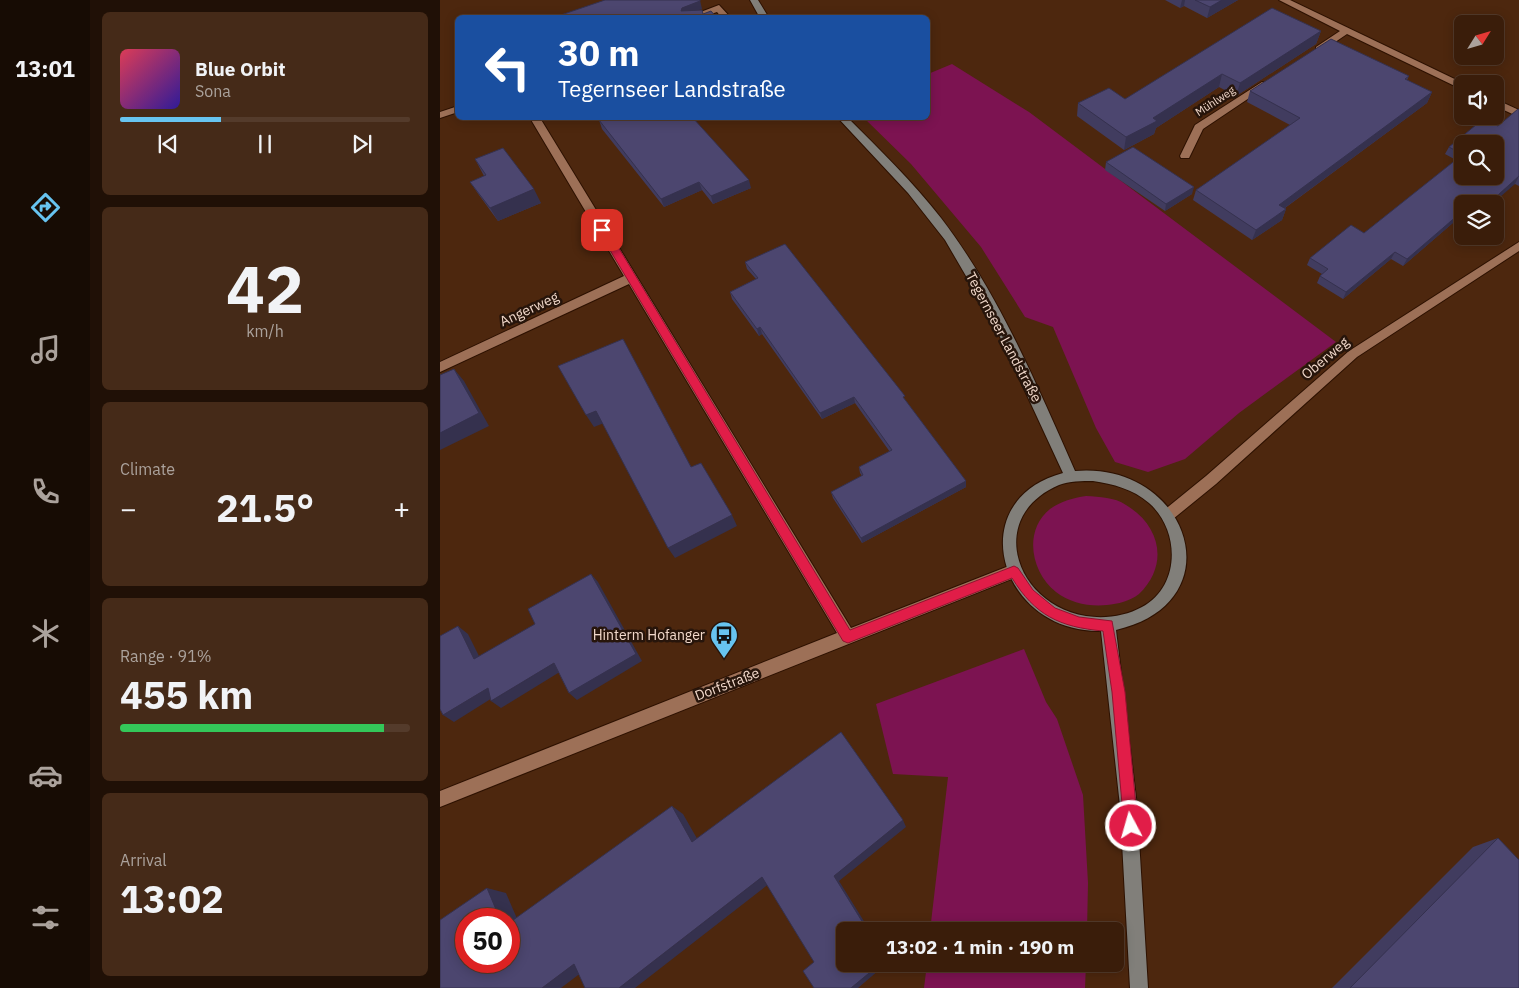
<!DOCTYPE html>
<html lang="en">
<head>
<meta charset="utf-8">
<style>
	:root { --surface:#3a1d0a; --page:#452a18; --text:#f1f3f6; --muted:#aba29c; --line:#543b2b; --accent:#67c4f0 }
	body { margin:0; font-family:"IBM Plex Sans",sans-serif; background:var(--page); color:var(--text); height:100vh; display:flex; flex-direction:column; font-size:19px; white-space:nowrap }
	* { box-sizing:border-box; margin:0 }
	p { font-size:16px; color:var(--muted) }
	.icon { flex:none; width:28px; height:28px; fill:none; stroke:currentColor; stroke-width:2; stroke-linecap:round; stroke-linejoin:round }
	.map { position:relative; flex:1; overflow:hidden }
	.panel { display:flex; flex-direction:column; gap:12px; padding:12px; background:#201006; width:350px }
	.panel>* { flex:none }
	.banner { position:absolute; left:15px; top:15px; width:475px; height:105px; border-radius:8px; box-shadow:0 2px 12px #0003,0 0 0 1px var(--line); background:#1a4fa0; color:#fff; overflow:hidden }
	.needle { width:32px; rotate:53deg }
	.tools { position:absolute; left:1014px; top:15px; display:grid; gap:10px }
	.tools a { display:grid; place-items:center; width:50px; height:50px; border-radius:8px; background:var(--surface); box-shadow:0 2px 12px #0003,0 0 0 1px var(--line); font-size:25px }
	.speed { position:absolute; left:15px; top:908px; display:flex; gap:10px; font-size:25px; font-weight:700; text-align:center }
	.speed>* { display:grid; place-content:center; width:65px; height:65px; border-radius:50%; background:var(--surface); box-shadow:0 2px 12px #0003,0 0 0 1px var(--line); line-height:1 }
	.speed .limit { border:8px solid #d22; background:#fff; color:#111 }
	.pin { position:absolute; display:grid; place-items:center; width:42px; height:42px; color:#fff; margin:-21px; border-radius:10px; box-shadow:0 2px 8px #0006 }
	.me { position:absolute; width:55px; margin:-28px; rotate:354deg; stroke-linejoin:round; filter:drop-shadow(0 0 4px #0008) }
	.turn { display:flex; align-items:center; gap:18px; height:105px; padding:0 20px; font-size:22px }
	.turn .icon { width:65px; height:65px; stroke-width:2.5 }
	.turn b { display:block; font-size:35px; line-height:42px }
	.big { font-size:38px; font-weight:700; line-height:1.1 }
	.panel .tile { flex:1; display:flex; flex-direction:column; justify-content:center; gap:8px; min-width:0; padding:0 18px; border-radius:8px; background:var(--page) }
	.panel .dial { align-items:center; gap:0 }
	.dial b { font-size:65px; line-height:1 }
	.song { display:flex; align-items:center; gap:15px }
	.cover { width:60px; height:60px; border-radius:8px; background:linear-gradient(135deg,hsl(350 70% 55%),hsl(250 70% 35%)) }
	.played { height:5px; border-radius:2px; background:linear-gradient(90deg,var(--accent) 35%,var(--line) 35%) }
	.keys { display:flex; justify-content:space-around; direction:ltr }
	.heat { display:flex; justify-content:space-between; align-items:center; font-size:28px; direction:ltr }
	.charge { height:8px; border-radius:4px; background:linear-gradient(90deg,#34c759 91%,var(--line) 0) }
	.trip { position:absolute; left:396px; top:922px; width:288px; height:50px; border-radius:8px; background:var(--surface); box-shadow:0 2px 12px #0003,0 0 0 1px var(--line); font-weight:700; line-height:50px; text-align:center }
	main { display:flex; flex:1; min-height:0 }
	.dock { display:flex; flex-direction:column; width:90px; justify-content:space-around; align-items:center; background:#170c04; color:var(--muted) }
	.dock .icon { width:35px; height:35px }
	.dock .on { color:var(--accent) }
	.dock b { font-size:22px; color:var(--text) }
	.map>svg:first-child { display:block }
	.green { fill:#7c1351 }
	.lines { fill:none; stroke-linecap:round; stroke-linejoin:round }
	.service-casing { stroke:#2d1101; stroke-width:2 }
	.minor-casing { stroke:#2d1101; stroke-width:2 }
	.tertiary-casing { stroke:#2d1101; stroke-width:2 }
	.secondary-casing { stroke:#2d1101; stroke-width:2 }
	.service { fill:#9d7057; fill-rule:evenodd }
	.minor { fill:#9d7057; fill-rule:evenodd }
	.tertiary { fill:#9d7057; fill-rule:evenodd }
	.secondary { fill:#817f7a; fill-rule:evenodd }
	.wall { fill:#413c5f; fill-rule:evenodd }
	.shaded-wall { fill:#35314e }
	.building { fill:#4c466f; stroke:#35314e }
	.route { fill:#e11d48; stroke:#92132f }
	.labels { text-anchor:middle; stroke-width:5; stroke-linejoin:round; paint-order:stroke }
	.far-street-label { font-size:11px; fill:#f2d9cb; stroke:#27150b }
	.street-label { font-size:14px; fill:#f2d9cb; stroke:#27150b }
	.poi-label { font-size:14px; fill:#f2d9cb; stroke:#27150b; text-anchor:end }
</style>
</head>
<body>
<main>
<nav class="dock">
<b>13:01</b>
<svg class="icon on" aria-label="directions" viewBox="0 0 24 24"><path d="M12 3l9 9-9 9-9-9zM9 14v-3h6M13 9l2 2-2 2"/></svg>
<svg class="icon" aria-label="music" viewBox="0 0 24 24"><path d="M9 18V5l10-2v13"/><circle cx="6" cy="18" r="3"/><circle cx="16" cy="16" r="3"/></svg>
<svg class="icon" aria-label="phone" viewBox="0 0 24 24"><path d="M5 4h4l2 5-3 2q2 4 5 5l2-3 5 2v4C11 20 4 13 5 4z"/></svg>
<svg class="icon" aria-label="climate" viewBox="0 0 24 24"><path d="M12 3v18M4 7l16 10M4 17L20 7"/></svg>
<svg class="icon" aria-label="car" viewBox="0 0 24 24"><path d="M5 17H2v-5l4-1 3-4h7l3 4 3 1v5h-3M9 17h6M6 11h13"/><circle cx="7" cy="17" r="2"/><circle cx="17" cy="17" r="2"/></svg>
<svg class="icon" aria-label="filters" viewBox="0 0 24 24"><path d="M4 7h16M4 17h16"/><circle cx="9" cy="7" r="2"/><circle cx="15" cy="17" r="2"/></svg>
</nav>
<section class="panel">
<div class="tile">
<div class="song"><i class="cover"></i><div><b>Blue Orbit</b><p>Sona</p></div></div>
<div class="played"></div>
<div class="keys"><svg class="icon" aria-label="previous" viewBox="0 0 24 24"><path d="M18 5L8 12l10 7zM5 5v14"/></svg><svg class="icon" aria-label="pause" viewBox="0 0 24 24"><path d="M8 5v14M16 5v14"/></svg><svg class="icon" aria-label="next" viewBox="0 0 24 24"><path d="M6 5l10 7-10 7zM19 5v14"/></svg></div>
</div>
<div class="tile dial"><b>42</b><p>km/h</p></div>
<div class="tile"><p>Climate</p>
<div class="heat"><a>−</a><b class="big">21.5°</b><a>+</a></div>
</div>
<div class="tile"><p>Range · 91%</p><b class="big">455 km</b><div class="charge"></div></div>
<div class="tile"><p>Arrival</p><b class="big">13:02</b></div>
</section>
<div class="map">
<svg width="1079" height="988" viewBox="0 0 1079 988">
	<rect width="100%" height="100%" fill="#4d270e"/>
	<path class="green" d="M512,64L589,112L896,342L799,413L745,459L708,472L675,462L656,428L613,327L585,317L541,247L471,164L424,118H488V74Z
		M646,496C660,497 674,497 686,505C721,526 729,565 699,594C690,601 678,604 667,605C650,607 630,603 616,592C591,572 583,531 610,509C621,501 633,498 646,496Z
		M584,649L606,702L617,719L643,795L648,883L647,931H490L508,777L453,774L436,704Z
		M487,964H646L645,988H484Z"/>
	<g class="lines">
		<g class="service-casing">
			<path id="service" d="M279,5L291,18H282L277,12L259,18H245Z"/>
		</g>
		<g class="minor-casing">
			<path id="minor" d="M839,0H850L1025,84H1022V89L1019,88L907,34L882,51H876V47L900,31Z
				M822,82L830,84L763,129L749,158H741L740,156L755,125Z
				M1055,99L1079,110V117L1055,106Z
				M18,106V112L0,118V112Z
				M90,118H100L411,628L574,564L579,566L581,571L579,576L0,807V791L397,633L189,284L0,372V362L184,276Z"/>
		</g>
		<g class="tertiary-casing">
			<path id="tertiary" d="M1079,242V251L917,357L776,484L733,519L728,521L723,519L721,515L723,511L766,476L909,351Z"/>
		</g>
		<g class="secondary-casing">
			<path id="secondary" d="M310,0H318L329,18H320Z
				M398,118H408C440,150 473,182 501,218C559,294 597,385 635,471C748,461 797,602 676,630L697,806L708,988H690L680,806L661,631C559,633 521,500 623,473L554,324L505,240L468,193ZM653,481C673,484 693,489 709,503C740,530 741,586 702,607C686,616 665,619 646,616C574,604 546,516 619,485C629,481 642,481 653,481Z"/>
		</g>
		<use href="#service" class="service"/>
		<use href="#minor" class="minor"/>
		<use href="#tertiary" class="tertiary"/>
		<use href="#secondary" class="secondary"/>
	</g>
	<path class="wall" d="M725,0H798L767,18L744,6L740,8Z
		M881,31L876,44L796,96L779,87L716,128L714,134L684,150L637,116L638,103L685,99Z
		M969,76L967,80L992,92L987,103L845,208L846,209L842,220L812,240L753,200L756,190L850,125L807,102L810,91Z
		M1079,110V186L1075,184L1022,204V227L1014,222L963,266L951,259L903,299L877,283L880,276L882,274L867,265L870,258L924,233L1016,160L1005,154L1009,147L1058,126ZM1022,144L1055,176H1022Z
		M259,119L255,121L311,188L273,204L262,190L224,207L162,129L159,120Z
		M35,159L101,203L58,221L39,195L30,182L44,176Z
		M666,162L752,194L725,211L665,170Z
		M305,262L466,401L526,481V487L422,543L393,498L391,492L422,476L420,473L419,467L450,452L415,403L382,419L322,334L319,336L292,299L290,292L316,279L307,269Z
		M1058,838L1079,988H892L1033,847Z"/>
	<path class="shaded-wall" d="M260,0L262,9L244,16L241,11L242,8Z
		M742,0H745L744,6L740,8Z
		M782,0H798L767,18L770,7Z
		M881,31L876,44L796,96L800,83Z
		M782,74L779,87L716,128L714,134L684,150L686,137L713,118Z
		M992,92L987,103L835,215L839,205Z
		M250,118H258L259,119L252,122Z
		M1079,176L1075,184L1052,204H1048Z
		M309,180L311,188L273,204L271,196Z
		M259,182L262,190L224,207L221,199Z
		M754,187L752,194L725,211L726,204Z
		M94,189L101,203L58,221L50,208Z
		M846,209L842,220L812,240L816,230Z
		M1018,215L1014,222L963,266L967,259Z
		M955,252L951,259L903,299L906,292Z
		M320,327L322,334L319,336L317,329Z
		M14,369L24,381L49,426L0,450V433Z
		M414,397L415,403L382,419L380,413Z
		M156,411L164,423L154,427L146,415Z
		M526,481V487L422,543L421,538Z
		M292,515L297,526L235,558L228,548Z
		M151,574L158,582L202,661L137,700L129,693Z
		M18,626L28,634L44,666L34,659Z
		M114,663L123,670L61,708L51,701Z
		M48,688L57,695L14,722L3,715Z
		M232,806L243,814L263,849L252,842Z
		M463,820L466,827L399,881L430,931H428L394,876Z
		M322,877L330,883L195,988H179Z
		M47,888L66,893L82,930L69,927V919H60Z
		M134,964L150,966L121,988H102Z
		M440,964H446L418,988H411Z"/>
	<path class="building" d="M165,0H260V1L242,8L241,11L262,10L263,14L271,11L277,18H112Z
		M755,0H782L770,7Z
		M832,8L881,31L800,83L782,74L713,118L717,121L686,137L638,103L669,88L685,99Z
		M891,39L969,76L965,79L992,92L839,205L846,209L816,230L756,190L860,118L810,91Z
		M1078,109L1079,110V176L1048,204H1022V217L1018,215L967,259L955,252L906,292L880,276L888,269L870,258L911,225L924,233L1022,155V176H1055V144H1022V154L1009,147L1042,120L1058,126Z
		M167,118H253L309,180L271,196L259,182L221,199L159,120Z
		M693,147L754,187L726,204L666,162Z
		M63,148L94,189L50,208L30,182L46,175L35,159Z
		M345,244L465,396L463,397L526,481L421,538L391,492L423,475L419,467L452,450L414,397L380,413L320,327L317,329L290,292L318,278L305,262Z
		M183,339L251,467L261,463L292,515L228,548L156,411L146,415L118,366Z
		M14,369L39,413L0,433V375Z
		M151,574L196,654L129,693L114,663L51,701L48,688L3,715L0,709V636L18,626L34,659L95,624L88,609Z
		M401,732L463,820L394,876L428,931H405V964H440L411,988H374L363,971L374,962L322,877L179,988H145L134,964L102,988H0V920L47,888L60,919H26V961H69V923L232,806L252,842Z
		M1058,838L1079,860V988H910Z"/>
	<path class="route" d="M162,226L166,227L410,630L574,566L578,568L593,590L615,608L639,617L672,621L685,692L698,826L696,831L691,833L686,831L684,826L672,692L663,631C619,627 595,615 572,578L408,643L403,641L158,230Z"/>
	<defs>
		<g id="bus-pin" transform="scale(1.4375)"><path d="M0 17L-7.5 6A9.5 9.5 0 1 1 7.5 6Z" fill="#67c4f0" stroke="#27150b"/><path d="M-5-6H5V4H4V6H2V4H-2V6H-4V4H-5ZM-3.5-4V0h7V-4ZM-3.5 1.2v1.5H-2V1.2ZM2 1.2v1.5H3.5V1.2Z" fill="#111"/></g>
	</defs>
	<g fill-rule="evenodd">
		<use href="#bus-pin" x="284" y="635"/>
	</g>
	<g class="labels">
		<g class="far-street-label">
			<text transform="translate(775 101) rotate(-33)" y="4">Mühlweg</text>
		</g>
		<g class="street-label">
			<text transform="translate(89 309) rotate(-25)" y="5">Angerweg</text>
			<text transform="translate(564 337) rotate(62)" y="5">Tegernseer Landstraße</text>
			<text transform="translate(885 358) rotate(-40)" y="5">Oberweg</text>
			<text transform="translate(287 684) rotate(-21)" y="5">Dorfstraße</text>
		</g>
		<g class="poi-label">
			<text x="265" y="640">Hinterm Hofanger</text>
		</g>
	</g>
</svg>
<div class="tools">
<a><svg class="needle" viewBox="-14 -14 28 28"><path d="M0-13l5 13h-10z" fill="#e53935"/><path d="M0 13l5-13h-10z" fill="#aba29c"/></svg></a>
<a><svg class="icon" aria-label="sound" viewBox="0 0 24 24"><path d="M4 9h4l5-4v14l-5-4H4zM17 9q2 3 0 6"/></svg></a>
<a><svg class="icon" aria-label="search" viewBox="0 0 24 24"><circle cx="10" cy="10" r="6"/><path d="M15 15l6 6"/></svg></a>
<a><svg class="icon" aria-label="layers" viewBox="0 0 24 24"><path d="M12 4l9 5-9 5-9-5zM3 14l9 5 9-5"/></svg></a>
</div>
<div class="speed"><div class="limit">50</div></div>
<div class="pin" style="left:162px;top:230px;background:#d93025"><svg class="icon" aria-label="arrive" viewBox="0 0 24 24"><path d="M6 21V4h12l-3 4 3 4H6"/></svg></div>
<svg class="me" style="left:691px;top:826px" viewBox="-20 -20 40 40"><circle r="17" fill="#e11d48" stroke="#fff" stroke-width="3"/><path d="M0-11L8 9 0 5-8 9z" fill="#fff"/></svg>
<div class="trip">13:02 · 1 min · 190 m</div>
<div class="banner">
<div class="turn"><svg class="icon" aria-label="left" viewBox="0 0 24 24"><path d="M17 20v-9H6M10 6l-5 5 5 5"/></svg><div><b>30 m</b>Tegernseer Landstraße</div></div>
</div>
</div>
</main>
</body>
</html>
